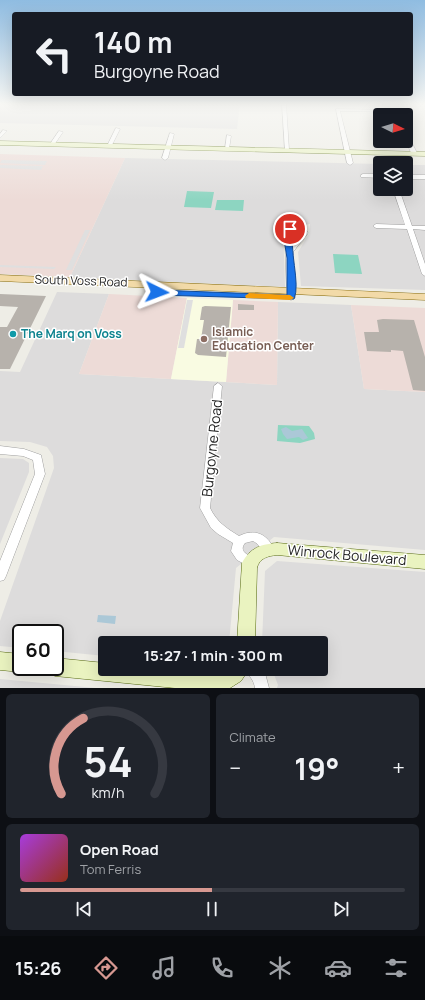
<!DOCTYPE html>
<html lang="en">
<head>
<meta charset="utf-8">
<style>
	:root { --surface:#171b24; --page:#20242c; --text:#f1f3f6; --muted:#9ea1a6; --line:#363941; --accent:#d79891 }
	body { margin:0; font-family:Manrope,sans-serif; background:var(--page); color:var(--text); height:100vh; display:flex; flex-direction:column; font-size:15px; white-space:nowrap }
	* { box-sizing:border-box; margin:0 }
	p { font-size:13px; color:var(--muted) }
	.icon { flex:none; width:22px; height:22px; fill:none; stroke:currentColor; stroke-width:2; stroke-linecap:round; stroke-linejoin:round }
	.map { position:relative; height:688px; overflow:hidden }
	.sheet { display:flex; flex-direction:column; gap:6px; padding:6px; background:#0d0f14; flex:1 }
	.sheet>* { flex:none }
	.hud { position:absolute; left:12px; top:12px; width:401px; height:84px; border-radius:4px; box-shadow:0 4px 16px #0002; background:#171b24; color:var(--text); overflow:hidden }
	.needle { width:26px; rotate:95deg }
	.controls { position:absolute; left:373px; top:108px; display:grid; gap:8px }
	.controls a { display:grid; place-items:center; width:40px; height:40px; border-radius:4px; background:var(--surface); box-shadow:0 4px 16px #0002; font-size:20px }
	.speed { position:absolute; left:12px; top:624px; display:flex; gap:8px; font-size:20px; font-weight:700; text-align:center }
	.speed>* { display:grid; place-content:center; width:52px; height:52px; border-radius:50%; background:var(--surface); box-shadow:0 4px 16px #0002; line-height:1 }
	.speed .limit { border:2px solid #111; border-radius:6px; background:#fff; color:#111 }
	.pin { position:absolute; display:grid; place-items:center; width:34px; height:34px; color:#fff; margin:-17px; border:2px solid #fff; border-radius:50%; box-shadow:0 1px 4px #0007 }
	.me { position:absolute; width:44px; margin:-22px; rotate:93deg; stroke-linejoin:round; filter:drop-shadow(0 0 3px #0008) }
	.turn { display:flex; align-items:center; gap:14px; height:84px; padding:0 16px; font-size:18px }
	.turn .icon { width:52px; height:52px; stroke-width:2.5 }
	.turn b { display:block; font-size:28px; line-height:34px }
	.big { font-size:30px; font-weight:700; line-height:1.1 }
	.sheet .card { flex:1; display:flex; flex-direction:column; justify-content:center; gap:6px; min-width:0; padding:0 14px; border-radius:6px; background:var(--page) }
	.sheet .dial { align-items:center; gap:0 }
	.dial svg { height:104px; overflow:visible; fill:none; stroke:var(--line); stroke-width:7; stroke-linecap:round; text-anchor:middle }
	.dial text { fill:var(--text); stroke:none }
	.song { display:flex; align-items:center; gap:12px }
	.cover { width:48px; height:48px; border-radius:6px; background:linear-gradient(135deg,hsl(280 70% 55%),hsl(10 70% 35%)) }
	.played { height:4px; border-radius:2px; background:linear-gradient(90deg,var(--accent) 50%,var(--line) 50%) }
	.keys { display:flex; justify-content:space-around; direction:ltr }
	.heat { display:flex; justify-content:space-between; align-items:center; font-size:22px; direction:ltr }
	.sheet .tiles { flex:1; display:grid; gap:6px; grid-template-columns:1fr 1fr }
	.card:last-child { grid-column:span 2 }
	.trip { position:absolute; left:98px; top:636px; width:230px; height:40px; border-radius:4px; background:var(--surface); box-shadow:0 4px 16px #0002; font-weight:700; line-height:40px; text-align:center }
	.tabs { display:flex; height:64px; justify-content:space-around; align-items:center; background:#090b0e; color:var(--muted) }
	.tabs .icon { width:28px; height:28px }
	.tabs .selected { color:var(--accent) }
	.tabs b { font-size:18px; color:var(--text) }
	.map>svg:first-child { display:block }
	.residential { fill:#dddcdc }
	.commercial { fill:#eddbd7 }
	.education { fill:#f9fbe2 }
	.pitch { fill:#8dd5c1 }
	.parking { fill:#dfdfdf }
	.water { fill:#abc8d7 }
	.building { fill:#b7b2ac }
	.lines { fill:none; stroke-linecap:round; stroke-linejoin:round }
	.street-casing { stroke:#a0a0a0; stroke-width:1 }
	.secondary-casing { stroke:#576a11; stroke-width:1 }
	.primary-casing { stroke:#896e11; stroke-width:1 }
	.street { fill:#fff; fill-rule:evenodd }
	.secondary { fill:#eaf3c0; fill-rule:evenodd }
	.primary { fill:#f2daa8; fill-rule:evenodd }
	.route { fill:#1a73e8; stroke:#114b97 }
	.slow { fill:#f59e0b }
	.culture-dot { fill:#0f9aa8; stroke:#fff; stroke-width:1.5 }
	.education-dot { fill:#8d6e63; stroke:#fff; stroke-width:1.5 }
	.labels { text-anchor:middle; stroke-width:3; stroke-linejoin:round; paint-order:stroke }
	.street-label { font-size:12px; fill:#1f1f1f; stroke:#fff }
	.education-label { font-size:12px; font-weight:bold; fill:#785e54; stroke:#fff; text-anchor:start }
	.culture-label { font-size:12px; font-weight:bold; fill:#0d838f; stroke:#fff; text-anchor:start }
	.near-street-label { font-size:14px; fill:#1f1f1f; stroke:#fff }
</style>
</head>
<body>
<div class="map">
<svg width="425" height="688" viewBox="0 0 425 688">
	<rect width="100%" height="100%" fill="#eeede6"/>
	<path class="residential" d="M0,103H240L237,129L0,123Z
		M125,158L380,164V189H406V165H425V290L301,286L298,252L309,234L310,224L298,226L283,224L285,287L70,277Z
		M57,292L109,294L79,374L277,385L278,302L351,305L364,389L425,392V550L274,537L236,568L229,643H105V656L55,651V633H21V648L0,646V621L54,468L53,456L47,447L30,442L0,441V371L20,372Z
		M0,458L23,459L29,463V472L0,544Z
		M277,561L425,572V688H277L278,685L272,669H321V643H262L265,571Z
		M0,679L96,688H0Z"/>
	<path class="commercial" d="M0,154L125,158L70,277L0,274Z
		M109,294L187,298L171,379L79,374Z
		M233,300L278,302L277,385L226,382Z
		M351,305L425,308V392L364,389Z"/>
	<path class="education" d="M187,298L233,300L226,382L171,379Z"/>
	<path class="pitch" d="M187,191L214,192L211,208L184,207Z
		M217,200H244L243,211L215,210Z
		M333,254L358,255L362,274L335,273Z
		M278,425L309,426L314,433L315,439L300,443L277,441Z"/>
	<path class="parking" d="M2,160L47,161L45,165L0,163Z
		M0,165L43,166L41,170L0,168Z
		M85,230H90L72,270H66Z
		M0,265L56,267L54,269L0,267Z
		M187,300H193L184,348H178Z"/>
	<path class="water" d="M286,427L292,431L302,429L308,438L303,440L299,437L287,439L283,434L281,429Z
		M98,615L116,616L115,624L97,622Z"/>
	<path class="building" d="M0,294L46,296L10,369H0V327H7L18,307L0,306Z
		M238,304L254,305V310H238Z
		M205,306L231,307L226,357L198,355L195,353L197,339H201L204,320H200L202,307Z
		M383,319L414,320L425,357V391L413,390L403,351L391,350V352L367,351L364,332H379L377,320Z"/>
	<g class="lines">
		<g class="street-casing">
			<path id="street" d="M282,103H286L289,150L287,151L285,150Z
				M336,109L395,110L399,115H395L393,112L340,111L353,163L350,165L347,163Z
				M116,128L120,129L111,147H107V146Z
				M3,130L7,131L0,138V134Z
				M59,131L63,132L54,145H50V144Z
				M170,133L174,134L168,158L165,160L162,158Z
				M406,134L408,135L417,153L416,154L411,153L406,140Z
				M227,135L231,136L229,149L227,150L225,149Z
				M363,174H380V178L361,177V175Z
				M406,175H425V179H406Z
				M393,189H399L412,226H425V230L413,229L425,264V276L422,274L407,229L376,228L373,226L376,224L405,225Z
				M290,227L306,230L308,233L293,252L295,298L291,300L287,298L285,240L287,229ZM293,231L302,233L292,245Z
				M218,383L222,386L210,508C217,522 226,528 239,536C255,528 267,534 275,550L273,553C264,557 261,545 253,541L245,543C237,554 252,554 256,562L254,565L250,567L237,560L231,551L233,543L218,534L211,528L200,508L214,386Z
				M0,446L24,449L41,455L45,474L6,576L4,580L0,581V561L35,474L33,460L23,456L0,454Z
				M245,669H261L265,673L269,688H255C254,680 249,676 245,669Z"/>
		</g>
		<g class="secondary-casing">
			<path id="secondary" d="M0,141L425,152V156L0,145Z
				M277,543L425,555V569L277,555C268,556 259,558 257,568L255,643H237L242,563C250,548 261,544 277,543Z
				M0,652L21,654V667H28L27,669L21,672L0,670Z
				M55,658L105,663V669H165L215,674L223,672L228,669H249L241,681L230,688H175L55,676L49,673L46,667H55Z"/>
		</g>
		<g class="primary-casing">
			<path id="primary" d="M0,275L425,294V300L0,281Z"/>
		</g>
		<use href="#street" class="street"/>
		<use href="#secondary" class="secondary"/>
		<use href="#primary" class="primary"/>
	</g>
	<linearGradient id="sky" x2="0" y2="1"><stop stop-color="#8fbce1"/><stop offset="0.52" stop-color="#f7f7f4"/><stop offset="1" stop-color="#f7f7f4" stop-opacity="0"/></linearGradient>
	<rect width="425" height="200" fill="url(#sky)"/>
	<path class="route" d="M288,227L294,229C288,249 301,283 294,299L157,295L153,292L157,290L287,295V258L284,239Z"/>
	<path class="slow" d="M249,293L290,295L294,298L290,300L246,298L245,296Z"/>
	<circle class="culture-dot" cx="13" cy="334" r="4"/>
	<circle class="education-dot" cx="204" cy="339" r="4"/>
	<g class="labels">
		<g class="street-label">
			<text transform="translate(81 281) rotate(2)" y="4">South Voss Road</text>
		</g>
		<g class="education-label">
			<text x="212" y="336">Islamic<tspan x="212" dy="14">Education Center</tspan></text>
		</g>
		<g class="culture-label">
			<text x="21" y="338">The Marq on Voss</text>
		</g>
		<g class="near-street-label">
			<text transform="translate(212 448) rotate(-84)" y="5">Burgoyne Road</text>
			<text transform="translate(347 555) rotate(5)" y="5">Winrock Boulevard</text>
		</g>
	</g>
</svg>
<div class="controls">
<a><svg class="needle" viewBox="-14 -14 28 28"><path d="M0-13l5 13h-10z" fill="#e53935"/><path d="M0 13l5-13h-10z" fill="#9ea1a6"/></svg></a>
<a><svg class="icon" aria-label="layers" viewBox="0 0 24 24"><path d="M12 4l9 5-9 5-9-5zM3 14l9 5 9-5"/></svg></a>
</div>
<div class="speed"><div class="limit">60</div></div>
<div class="pin" style="left:290px;top:229px;background:#d93025"><svg class="icon" aria-label="arrive" viewBox="0 0 24 24"><path d="M6 21V4h12l-3 4 3 4H6"/></svg></div>
<svg class="me" style="left:157px;top:292px" viewBox="-20 -20 40 40"><path d="M0-17L14 15 0 8-14 15z" fill="#1a73e8" stroke="#fff" stroke-width="4"/></svg>
<div class="trip">15:27 · 1 min · 300 m</div>
<div class="hud">
<div class="turn"><svg class="icon" aria-label="left" viewBox="0 0 24 24"><path d="M17 20v-9H6M10 6l-5 5 5 5"/></svg><div><b>140 m</b>Burgoyne Road</div></div>
</div>
</div>
<section class="sheet">
<div class="tiles">
<div class="card dial"><svg viewBox="0 0 100 80">
<path d="M14 69A42 42 0 1 1 86 69"/>
<path d="M14 69A42 42 0 0 1 31 11" stroke="#d79891"/>
<text x="50" y="56" font-size="32" font-weight="700">54</text>
<text x="50" y="72" font-size="11">km/h</text>
</svg></div>
<div class="card"><p>Climate</p>
<div class="heat"><a>−</a><b class="big">19°</b><a>+</a></div>
</div>
<div class="card">
<div class="song"><i class="cover"></i><div><b>Open Road</b><p>Tom Ferris</p></div></div>
<div class="played"></div>
<div class="keys"><svg class="icon" aria-label="previous" viewBox="0 0 24 24"><path d="M18 5L8 12l10 7zM5 5v14"/></svg><svg class="icon" aria-label="pause" viewBox="0 0 24 24"><path d="M8 5v14M16 5v14"/></svg><svg class="icon" aria-label="next" viewBox="0 0 24 24"><path d="M6 5l10 7-10 7zM19 5v14"/></svg></div>
</div>
</div>
</section>
<nav class="tabs">
<b>15:26</b>
<svg class="icon selected" aria-label="directions" viewBox="0 0 24 24"><path d="M12 3l9 9-9 9-9-9zM9 14v-3h6M13 9l2 2-2 2"/></svg>
<svg class="icon" aria-label="music" viewBox="0 0 24 24"><path d="M9 18V5l10-2v13"/><circle cx="6" cy="18" r="3"/><circle cx="16" cy="16" r="3"/></svg>
<svg class="icon" aria-label="phone" viewBox="0 0 24 24"><path d="M5 4h4l2 5-3 2q2 4 5 5l2-3 5 2v4C11 20 4 13 5 4z"/></svg>
<svg class="icon" aria-label="climate" viewBox="0 0 24 24"><path d="M12 3v18M4 7l16 10M4 17L20 7"/></svg>
<svg class="icon" aria-label="car" viewBox="0 0 24 24"><path d="M5 17H2v-5l4-1 3-4h7l3 4 3 1v5h-3M9 17h6M6 11h13"/><circle cx="7" cy="17" r="2"/><circle cx="17" cy="17" r="2"/></svg>
<svg class="icon" aria-label="filters" viewBox="0 0 24 24"><path d="M4 7h16M4 17h16"/><circle cx="9" cy="7" r="2"/><circle cx="15" cy="17" r="2"/></svg>
</nav>
</body>
</html>
